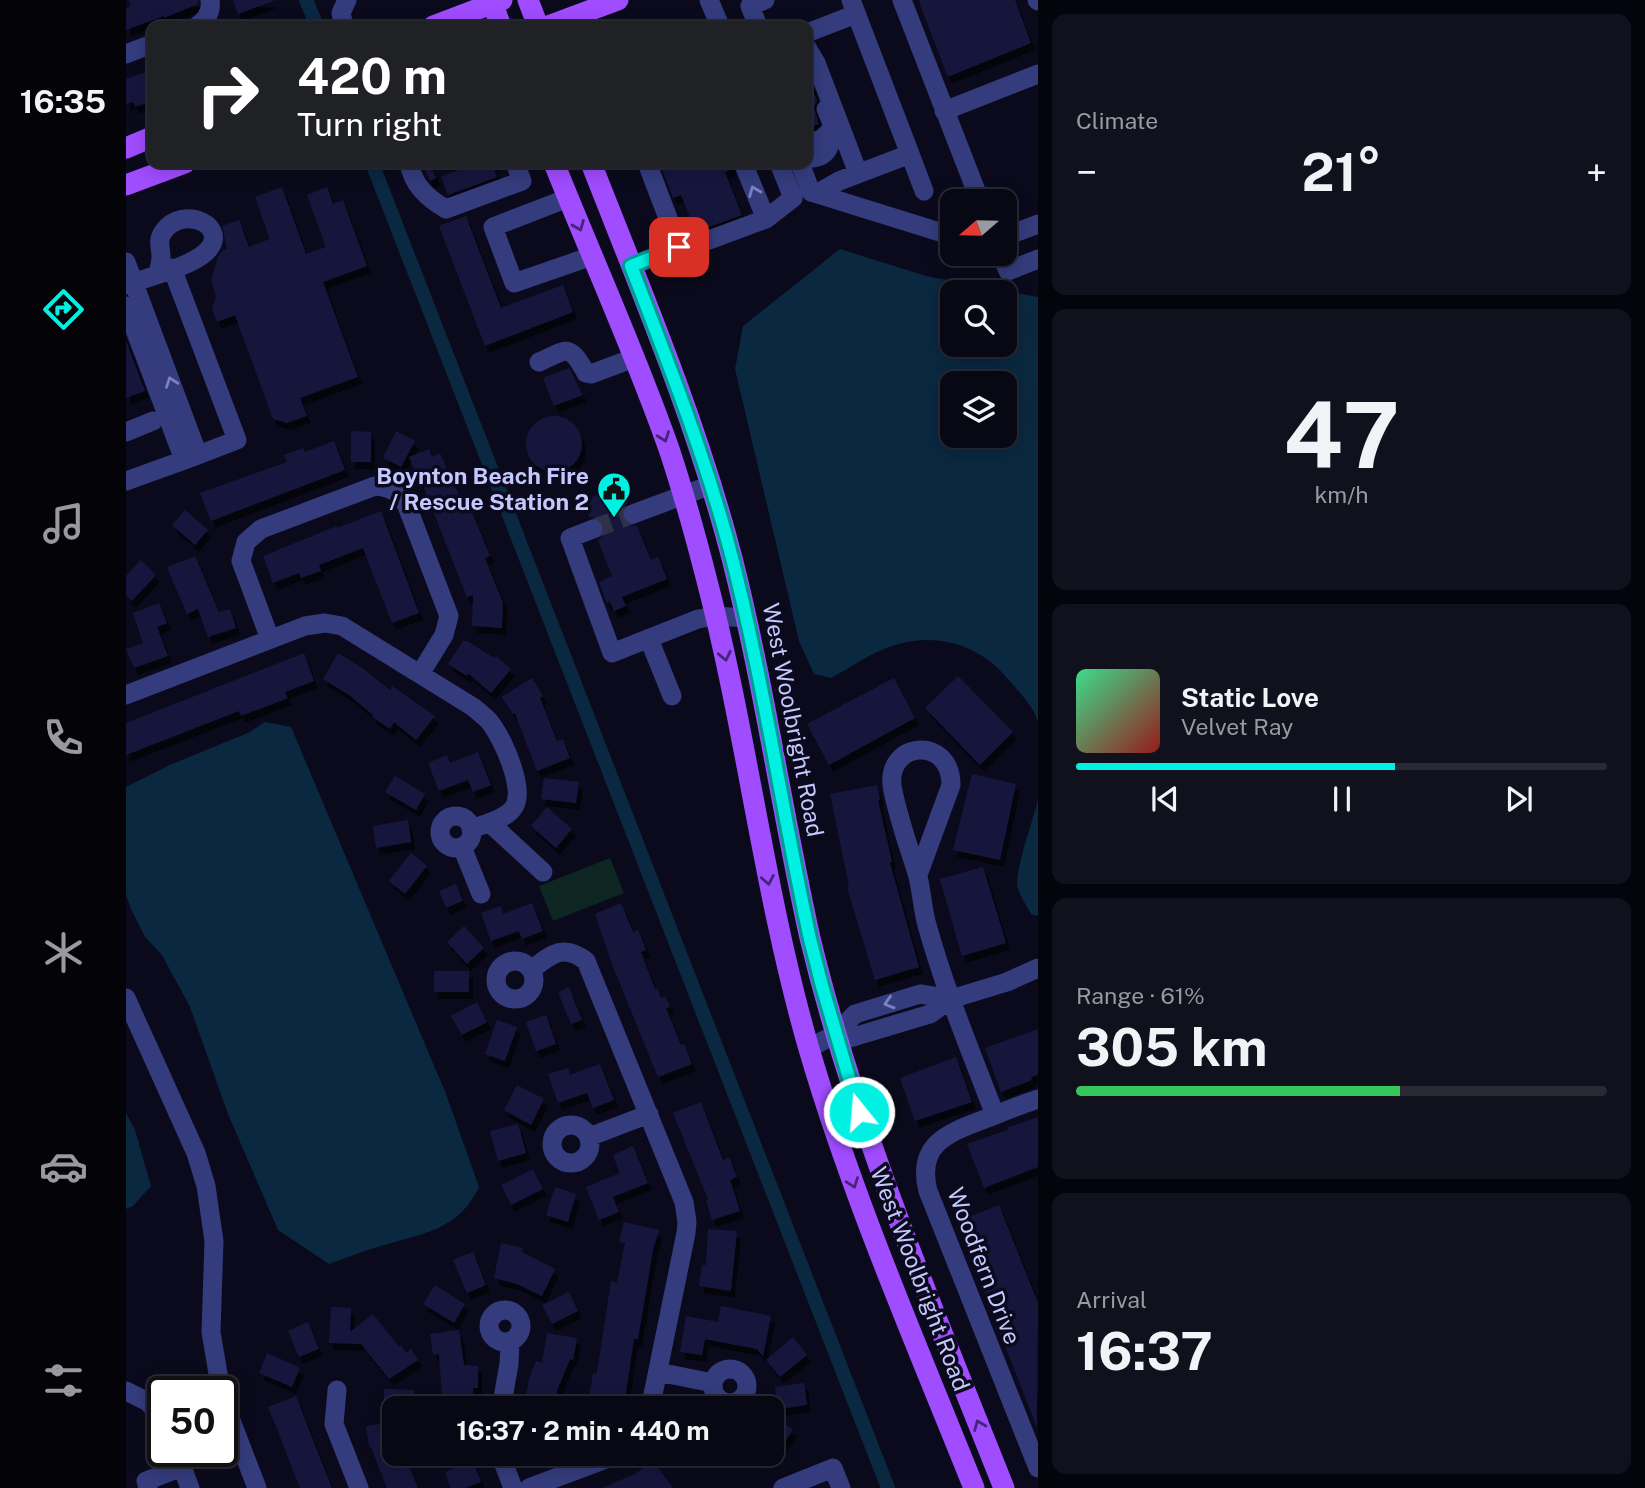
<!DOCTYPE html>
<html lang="en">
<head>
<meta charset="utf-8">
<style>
	:root { --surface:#080815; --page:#11111e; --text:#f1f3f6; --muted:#989aa0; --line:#292934; --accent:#00f0e2 }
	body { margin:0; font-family:"Public Sans",sans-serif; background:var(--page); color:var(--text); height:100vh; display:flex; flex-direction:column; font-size:26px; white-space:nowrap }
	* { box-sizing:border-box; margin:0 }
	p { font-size:23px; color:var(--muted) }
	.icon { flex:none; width:38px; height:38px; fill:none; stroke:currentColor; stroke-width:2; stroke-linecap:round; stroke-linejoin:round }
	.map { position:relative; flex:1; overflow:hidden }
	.drawer { display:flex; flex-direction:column; gap:14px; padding:14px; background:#04040c; width:607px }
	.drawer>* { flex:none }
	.top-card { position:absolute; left:21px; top:21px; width:665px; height:147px; border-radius:14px; box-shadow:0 4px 18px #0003,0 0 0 2px var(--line); background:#202124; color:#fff; overflow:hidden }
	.needle { width:46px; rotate:250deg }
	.fabs { position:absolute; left:814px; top:189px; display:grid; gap:14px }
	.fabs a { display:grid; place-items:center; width:77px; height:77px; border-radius:14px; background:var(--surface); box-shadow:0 4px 18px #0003,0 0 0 2px var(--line); font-size:35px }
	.speed { position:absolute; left:21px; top:1376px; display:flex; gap:14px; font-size:35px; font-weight:700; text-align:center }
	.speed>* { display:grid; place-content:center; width:91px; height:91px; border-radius:50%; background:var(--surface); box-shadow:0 4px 18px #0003,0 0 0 2px var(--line); line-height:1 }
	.speed .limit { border:4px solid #111; border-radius:10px; background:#fff; color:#111 }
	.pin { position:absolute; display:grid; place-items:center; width:60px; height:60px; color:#fff; margin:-30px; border-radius:14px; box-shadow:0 4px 10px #0006 }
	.me { position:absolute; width:77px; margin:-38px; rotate:343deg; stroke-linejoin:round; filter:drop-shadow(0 0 5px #0008) }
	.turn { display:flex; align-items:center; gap:24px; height:147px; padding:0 35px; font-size:32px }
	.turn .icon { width:91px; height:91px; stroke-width:2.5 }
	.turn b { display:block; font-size:49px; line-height:60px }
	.big { font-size:52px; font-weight:700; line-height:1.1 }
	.drawer .tile { flex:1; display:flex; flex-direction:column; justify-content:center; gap:10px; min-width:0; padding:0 24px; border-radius:14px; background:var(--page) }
	.drawer .dial { align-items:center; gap:0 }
	.dial b { font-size:91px; line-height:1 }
	.song { display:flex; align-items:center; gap:21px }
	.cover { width:84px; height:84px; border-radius:10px; background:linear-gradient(135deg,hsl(150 70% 55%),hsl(0 70% 35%)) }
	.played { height:7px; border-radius:4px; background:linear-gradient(90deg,var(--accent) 60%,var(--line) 60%) }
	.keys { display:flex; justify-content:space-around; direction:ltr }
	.heat { display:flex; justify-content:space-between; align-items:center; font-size:38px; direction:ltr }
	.charge { height:10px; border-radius:5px; background:linear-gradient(90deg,#34c759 61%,var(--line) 0) }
	.trip { position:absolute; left:256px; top:1396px; width:402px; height:70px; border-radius:14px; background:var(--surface); box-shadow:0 4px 18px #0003,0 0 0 2px var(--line); font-weight:700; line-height:70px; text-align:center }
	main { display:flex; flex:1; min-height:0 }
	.tabs { display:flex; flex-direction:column; width:126px; justify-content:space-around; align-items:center; background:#030308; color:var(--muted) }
	.tabs .icon { width:49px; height:49px }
	.tabs .selected { color:var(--accent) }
	.tabs b { font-size:32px; color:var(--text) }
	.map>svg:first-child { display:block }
	.green { fill:#0d2621 }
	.water { fill:#0a2840; fill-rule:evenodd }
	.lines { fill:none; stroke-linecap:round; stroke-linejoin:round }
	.canal { stroke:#0a2840; stroke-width:14 }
	.building { fill:#18163d; filter:url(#shadow) }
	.minor-tunnel { stroke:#303049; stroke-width:19; stroke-dasharray:19 10; stroke-linecap:butt }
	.minor { stroke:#343c7d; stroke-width:19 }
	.major { stroke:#a04cff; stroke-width:21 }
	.oneway { stroke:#7c82be }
	.oneway2 { stroke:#472477 }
	.route-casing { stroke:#009c93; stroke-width:18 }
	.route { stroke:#00f0e2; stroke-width:12 }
	.labels { text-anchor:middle; stroke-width:7; stroke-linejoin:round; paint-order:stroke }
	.poi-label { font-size:23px; font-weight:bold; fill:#c5c8ff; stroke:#0b0a1c; text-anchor:end }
	.street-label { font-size:23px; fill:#c5c8ff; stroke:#0b0a1c }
</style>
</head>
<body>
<main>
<nav class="tabs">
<b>16:35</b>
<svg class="icon selected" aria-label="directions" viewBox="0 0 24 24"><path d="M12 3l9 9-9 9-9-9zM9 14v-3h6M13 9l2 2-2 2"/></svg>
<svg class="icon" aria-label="music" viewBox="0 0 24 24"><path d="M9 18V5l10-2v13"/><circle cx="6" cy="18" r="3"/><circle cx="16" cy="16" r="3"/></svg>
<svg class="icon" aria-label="phone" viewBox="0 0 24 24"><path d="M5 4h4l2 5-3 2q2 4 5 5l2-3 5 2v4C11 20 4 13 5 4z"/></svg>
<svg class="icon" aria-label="climate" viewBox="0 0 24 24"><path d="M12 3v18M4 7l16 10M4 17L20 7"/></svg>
<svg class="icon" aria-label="car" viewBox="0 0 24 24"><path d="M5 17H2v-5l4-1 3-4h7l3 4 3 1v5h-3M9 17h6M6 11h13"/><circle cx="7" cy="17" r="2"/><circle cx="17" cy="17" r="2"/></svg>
<svg class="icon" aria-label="filters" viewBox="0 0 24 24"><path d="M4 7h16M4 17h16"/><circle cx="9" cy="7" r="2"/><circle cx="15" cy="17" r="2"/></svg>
</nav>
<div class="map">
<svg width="912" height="1488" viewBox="0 0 912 1488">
	<defs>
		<filter id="shadow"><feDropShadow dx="4" dy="7" stdDeviation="0" flood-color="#0009"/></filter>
	</defs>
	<rect width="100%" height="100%" fill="#0b0a1c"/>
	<path class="green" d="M484,858L498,893L427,921L413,886Z"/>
	<path class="water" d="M714,249L800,276L912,297V722C907,705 893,692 881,678C852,643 806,631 763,647C743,654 724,668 705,678L688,674L673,641L609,369L617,326ZM826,292H878V345H826ZM826,383H878V436H826Z
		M139,722L165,727L320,1094L353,1187C332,1231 297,1233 255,1246C237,1251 220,1258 203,1264L152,1230L102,1114L64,1007L36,955L19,937L5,909L0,895V787L44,765L124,732Z
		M912,799V916L905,914C901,906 895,898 892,889C887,874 908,818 912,799Z
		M0,1113L9,1130L25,1186L7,1206L0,1209Z"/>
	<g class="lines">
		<path class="canal" d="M180,0L191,26
			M246,163L762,1488"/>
	</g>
	<path class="building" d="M3,0H72V4L38,18V16L0,30V8L5,6Z
		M107,0H147V1L112,14Z
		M794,0H889L905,43L824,76L821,75L794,4Z
		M26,70V101L9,107L7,102L0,104V79Z
		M681,73L691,101L688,108L693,124L681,128Z
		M296,163H304L310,178L304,181Z
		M351,163H366L371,177L322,195L315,177Z
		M534,163H605L606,169L599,172L616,215L572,231L569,224L567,225L555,195L547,198Z
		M156,187L180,254L200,247L181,195L201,187L207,204L217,200L241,266L197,282L232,377L174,398L181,416L161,423L147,419L109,315L91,322L86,309L90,296L85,280L92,257L96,251L101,249L96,226L113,220L123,247L144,239L129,197Z
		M340,216L375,308L437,285L447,312L359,346L313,226Z
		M0,341L19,391L0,398Z
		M443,368L457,395L428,406L417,378Z
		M400 444a28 28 0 1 1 56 0a28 28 0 1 1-56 0Z
		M225,431L245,432V462H225Z
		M270,431L289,441L275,467L257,458Z
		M208,441L219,470L85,521L74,493L161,462L158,455L177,448L179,452Z
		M303,449L306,457L314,453L340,510L344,508L356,536L364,556L359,558L377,603L376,628L346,626L347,595L341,597L296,483L294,484L283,457Z
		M495,486L502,503L495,511L496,519L504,526H511L525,560L532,557L541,579L496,597L500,606L488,611L484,602L481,603L473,582L486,576L472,540L477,536L479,525L474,519L463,517L456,501Z
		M59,510L82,530L69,545L46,525Z
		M255,511L293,613L266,623L237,548L193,565L195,571L175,578L173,573L147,583L137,556L211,526V528Z
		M69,556L93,612L104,609L110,628L82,637L72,609L61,614L41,567Z
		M15,560L30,575L6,601L0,595V576Z
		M33,603L41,623L31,627L42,656L8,668L0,649L17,643L7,613Z
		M337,641H341L368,658L370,656L385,669L365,693L342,673L341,676L322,664Z
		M178,653L188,681L159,692L162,698L115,716L113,711L0,755V723Z
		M212,653L236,668L264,690L266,686L309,716L290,740L268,722L264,729L246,717L247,715L223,695L197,679Z
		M832,676L887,732L854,765L799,708Z
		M406,678L417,696L414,698L431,741L437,739L444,758L411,771L389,713L387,714L376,697Z
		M768,678L789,718L703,765L681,724Z
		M352,752L365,785L347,792L342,780L313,791L302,763L321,755L324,763Z
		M846,774L890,784L874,860L827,850Z
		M269,776L299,794L290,810L259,792Z
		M418,778L453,782L450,803L415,799Z
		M751,785L754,799L752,800L766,862L764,863L793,967L749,980L721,887L723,886L704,794Z
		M421,807L446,829L430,848L405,826Z
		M282,820L285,842L250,848L247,826Z
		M285,853L301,866L279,894L263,881Z
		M857,867L880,943L836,956L814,879Z
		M330,884L337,901L320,908L313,891Z
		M406,903L417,931L396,939L393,931L365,941L355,913L375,906L377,914Z
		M495,903L507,932L512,930L520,950L515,952L529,989L531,988L535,998L539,996L544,1007L540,1008L555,1045L558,1044L566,1064L532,1077L486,964L469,914Z
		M338,926L358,948L341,964L321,942Z
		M308,971H343V992H308Z
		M443,987L456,1020L445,1024L432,992Z
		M351,1002L361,1022L336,1035L325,1016Z
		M420,1015L430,1044L410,1051L400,1022Z
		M371,1020L391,1027L379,1061L359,1054Z
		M912,1029V1075L905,1077L906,1080L875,1092L859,1048Z
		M830,1057L846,1102L789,1121L774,1078Z
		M474,1064L488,1100L467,1108L461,1093L432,1103L422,1074L442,1068L444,1075Z
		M391,1085L418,1099L405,1125L378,1110Z
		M575,1102L597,1160L603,1157L611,1177L604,1180L614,1211L586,1220L580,1200L582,1199L547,1113Z
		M912,1117V1167L858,1188L841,1144L882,1130L881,1128Z
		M392,1124L400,1153L372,1161L364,1131Z
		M507,1146L522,1183L487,1197L493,1212L473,1220L460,1187L494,1173L487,1155Z
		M407,1169L417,1189L385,1205L375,1185Z
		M429,1187L450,1194L442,1222L420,1215Z
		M873,1205L912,1303L911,1428L831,1222Z
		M498,1222L533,1230L527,1250L512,1339H508L499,1399H495L494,1409H464V1393L467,1373H471L485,1281L491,1283L499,1243L493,1242Z
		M582,1229L611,1231L605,1291L573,1286L576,1265H580Z
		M375,1243L397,1248L396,1252L429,1269L416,1296L391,1284L368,1278Z
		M347,1252L360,1285L341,1293L327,1260Z
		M309,1285L339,1304L328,1323L297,1304Z
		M443,1292L452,1311L426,1324L416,1305Z
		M595,1306L645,1316L637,1356L631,1349L579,1339L576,1355L554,1352L560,1316L592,1322Z
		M205,1307L225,1308L224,1332L247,1314L273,1347L275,1345L280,1353L285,1349L292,1360L263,1379L235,1344L203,1343Z
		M182,1322L193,1349L173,1357L162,1331Z
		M333,1330L338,1365L352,1366V1388H347L346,1409H313L312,1396H316L313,1354L307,1355L304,1334Z
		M421,1333L451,1338L447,1360L444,1359L431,1391L428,1409H398L403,1379L410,1361L416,1363Z
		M667,1337L681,1355L654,1377L640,1360Z
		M141,1353L174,1368L166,1387L133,1373Z
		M678,1383L681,1405L652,1409L649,1387Z
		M258,1389L288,1390V1409H258Z
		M170,1396L192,1453L206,1488H174L150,1426L142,1407Z
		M646,1415L667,1430L655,1447L646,1441Z
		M268,1422V1454H279L292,1488H261L245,1447H243L240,1426Z
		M347,1461L355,1482L339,1488H325L319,1472Z
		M527,1461L547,1488H476L509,1474Z"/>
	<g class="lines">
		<path class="minor-tunnel" d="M467,529L507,514"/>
		<path class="minor" d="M583,0L594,26
			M776,0L854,201
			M911,0L912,1
			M71,26C80,20 86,12 84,0
			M218,26L215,13L221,0
			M632,26L624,6L639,0
			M681,33L730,14
			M681,48L690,63L732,173
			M0,54L26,44
			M818,111L912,74
			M681,144C693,142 700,137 707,126L700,109
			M784,154L798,191
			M681,158C702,159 706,145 707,126
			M283,163C287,185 301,198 320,209L396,181L389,163
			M521,163L553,247
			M617,163L640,219
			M674,163L685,192
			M685,192L820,234
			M692,193L713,181L784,154L725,0
			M442,198L367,227L388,283L466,256
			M878,237L912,224
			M875,254L882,271L912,259
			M0,262L72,455L0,481
			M505,266L553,247H564L640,219L667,198L653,163
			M46,268L111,440L72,455
			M0,285C22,277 64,267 80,252C106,227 57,203 37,232C31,241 35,248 35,257C35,263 33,268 32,273
			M0,306L58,460
			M413,362C442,349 443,343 460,373L465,374L508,358
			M0,432L27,421
			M507,514L585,485
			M467,529L444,538L486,653L572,619L590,616L620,618
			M144,639L115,561L120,542L135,529L249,486C264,487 273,492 281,506L323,616L318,635L294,674
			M523,639L546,696
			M0,695L179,626L199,623L216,626L347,707C352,711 358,716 363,721C376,737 400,789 388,807C381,819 358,824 345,829
			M314 832a16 16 0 1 1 32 0a16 16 0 1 1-32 0Z
			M364,823L417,872
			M336,847L355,894
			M792,875L825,785C825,734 756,741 767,791C773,820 782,845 791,873C796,890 796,908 801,925C819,990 845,1052 869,1115
			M370 980a19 19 0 1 1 38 0a19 19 0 1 1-38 0Z
			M405,970C425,955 437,943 460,961L558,1202L561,1222L560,1233L524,1409
			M0,998L70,1153L80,1186L88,1241L85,1332L95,1391
			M710,1034L724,1038L804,1014L825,999L881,982L912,968
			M683,1048L710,1034L729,1014L794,994L825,999
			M912,1099C894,1105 877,1112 859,1119C822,1133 790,1144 802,1191L912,1468
			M426 1144a19 19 0 1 1 38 0a19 19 0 1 1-38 0Z
			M463,1137L523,1114
			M363 1326a16 16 0 1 1 32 0a16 16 0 1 1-32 0Z
			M587 1386a17 17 0 1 1 34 0a17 17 0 1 1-34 0Z
			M532,1372L587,1383
			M211,1390L208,1424L233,1488
			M0,1391L22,1402L37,1420
			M96,1397L131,1488
			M375,1409L383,1364L384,1342
			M50,1451L64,1488
			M374,1454L387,1488
			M22,1488L20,1481L56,1467
			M403,1488L493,1454
			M657,1488L707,1468L715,1488"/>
		<path class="major" d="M365,0L375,26
			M402,0L412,26
			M307,26L376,0
			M422,26L492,0
			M0,148L26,137
			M428,163C466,258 509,352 543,449C557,491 569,534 580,577C621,733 638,894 683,1049C727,1199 790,1343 848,1488
			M465,163C516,293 571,423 606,558C638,684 656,812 684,938C730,1128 806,1307 878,1488
			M0,185L59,163"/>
	</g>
	<defs><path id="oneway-chevron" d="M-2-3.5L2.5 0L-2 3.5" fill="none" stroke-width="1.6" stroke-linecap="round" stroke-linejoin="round" transform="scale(1.75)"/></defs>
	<g class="oneway">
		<use href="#oneway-chevron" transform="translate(628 191) rotate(-112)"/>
		<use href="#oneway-chevron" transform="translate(45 382) rotate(-110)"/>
		<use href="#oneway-chevron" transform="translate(763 1003) rotate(163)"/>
	</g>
	<g class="oneway2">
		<use href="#oneway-chevron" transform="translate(453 226) rotate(68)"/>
		<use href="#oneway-chevron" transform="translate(538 437) rotate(70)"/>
		<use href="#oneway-chevron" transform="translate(599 656) rotate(78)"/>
		<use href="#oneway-chevron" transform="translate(642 880) rotate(79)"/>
		<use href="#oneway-chevron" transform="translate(727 1183) rotate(70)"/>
		<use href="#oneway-chevron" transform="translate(853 1425) rotate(-112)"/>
	</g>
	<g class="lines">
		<g class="route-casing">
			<path id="route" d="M553,247L505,266C542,362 580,458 606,558C638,683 656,812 684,939L696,986L733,1112"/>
		</g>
		<use href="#route" class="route"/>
	</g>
	<defs>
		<g id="civic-pin" transform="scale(1.75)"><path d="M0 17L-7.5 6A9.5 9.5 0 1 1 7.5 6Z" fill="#00f0e2" stroke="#0b0a1c"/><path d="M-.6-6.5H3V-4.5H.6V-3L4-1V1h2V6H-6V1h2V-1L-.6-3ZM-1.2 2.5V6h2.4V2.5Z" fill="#111"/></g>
	</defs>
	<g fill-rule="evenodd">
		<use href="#civic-pin" x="488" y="489"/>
	</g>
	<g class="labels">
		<g class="poi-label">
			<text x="463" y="484">Boynton Beach Fire<tspan x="463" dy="26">/ Rescue Station 2</tspan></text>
		</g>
		<g class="street-label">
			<text transform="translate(667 720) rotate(79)" y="8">West Woolbright Road</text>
			<text transform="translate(858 1266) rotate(69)" y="8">Woodfern Drive</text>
			<text transform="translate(794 1279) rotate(69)" y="8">West Woolbright Road</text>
		</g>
	</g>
</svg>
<div class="fabs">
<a><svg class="needle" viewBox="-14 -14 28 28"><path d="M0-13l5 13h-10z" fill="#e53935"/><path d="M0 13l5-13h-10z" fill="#989aa0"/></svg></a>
<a><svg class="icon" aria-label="search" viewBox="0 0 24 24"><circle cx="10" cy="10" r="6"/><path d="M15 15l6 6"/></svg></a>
<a><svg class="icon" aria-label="layers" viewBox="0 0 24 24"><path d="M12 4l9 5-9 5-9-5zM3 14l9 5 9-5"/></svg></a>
</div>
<div class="speed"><div class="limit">50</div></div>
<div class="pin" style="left:553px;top:247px;background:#d93025"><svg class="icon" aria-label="arrive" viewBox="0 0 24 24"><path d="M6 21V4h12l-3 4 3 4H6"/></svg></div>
<svg class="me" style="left:733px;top:1112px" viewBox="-20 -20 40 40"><circle r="17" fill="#00f0e2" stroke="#fff" stroke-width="3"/><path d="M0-11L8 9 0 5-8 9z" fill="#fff"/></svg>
<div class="trip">16:37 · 2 min · 440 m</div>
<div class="top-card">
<div class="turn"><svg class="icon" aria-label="right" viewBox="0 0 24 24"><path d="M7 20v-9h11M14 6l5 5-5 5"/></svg><div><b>420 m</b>Turn right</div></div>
</div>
</div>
<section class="drawer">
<div class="tile"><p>Climate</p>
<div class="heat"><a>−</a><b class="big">21°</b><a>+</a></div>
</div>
<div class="tile dial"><b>47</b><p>km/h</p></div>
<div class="tile">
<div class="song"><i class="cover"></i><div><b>Static Love</b><p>Velvet Ray</p></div></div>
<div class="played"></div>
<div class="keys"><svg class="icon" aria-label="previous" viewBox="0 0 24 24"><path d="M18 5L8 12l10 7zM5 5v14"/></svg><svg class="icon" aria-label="pause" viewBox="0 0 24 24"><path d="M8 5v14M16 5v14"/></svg><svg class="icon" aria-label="next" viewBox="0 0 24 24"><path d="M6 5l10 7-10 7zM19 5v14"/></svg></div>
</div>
<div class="tile"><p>Range · 61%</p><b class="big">305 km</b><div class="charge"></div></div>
<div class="tile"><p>Arrival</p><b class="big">16:37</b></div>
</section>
</main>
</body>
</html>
